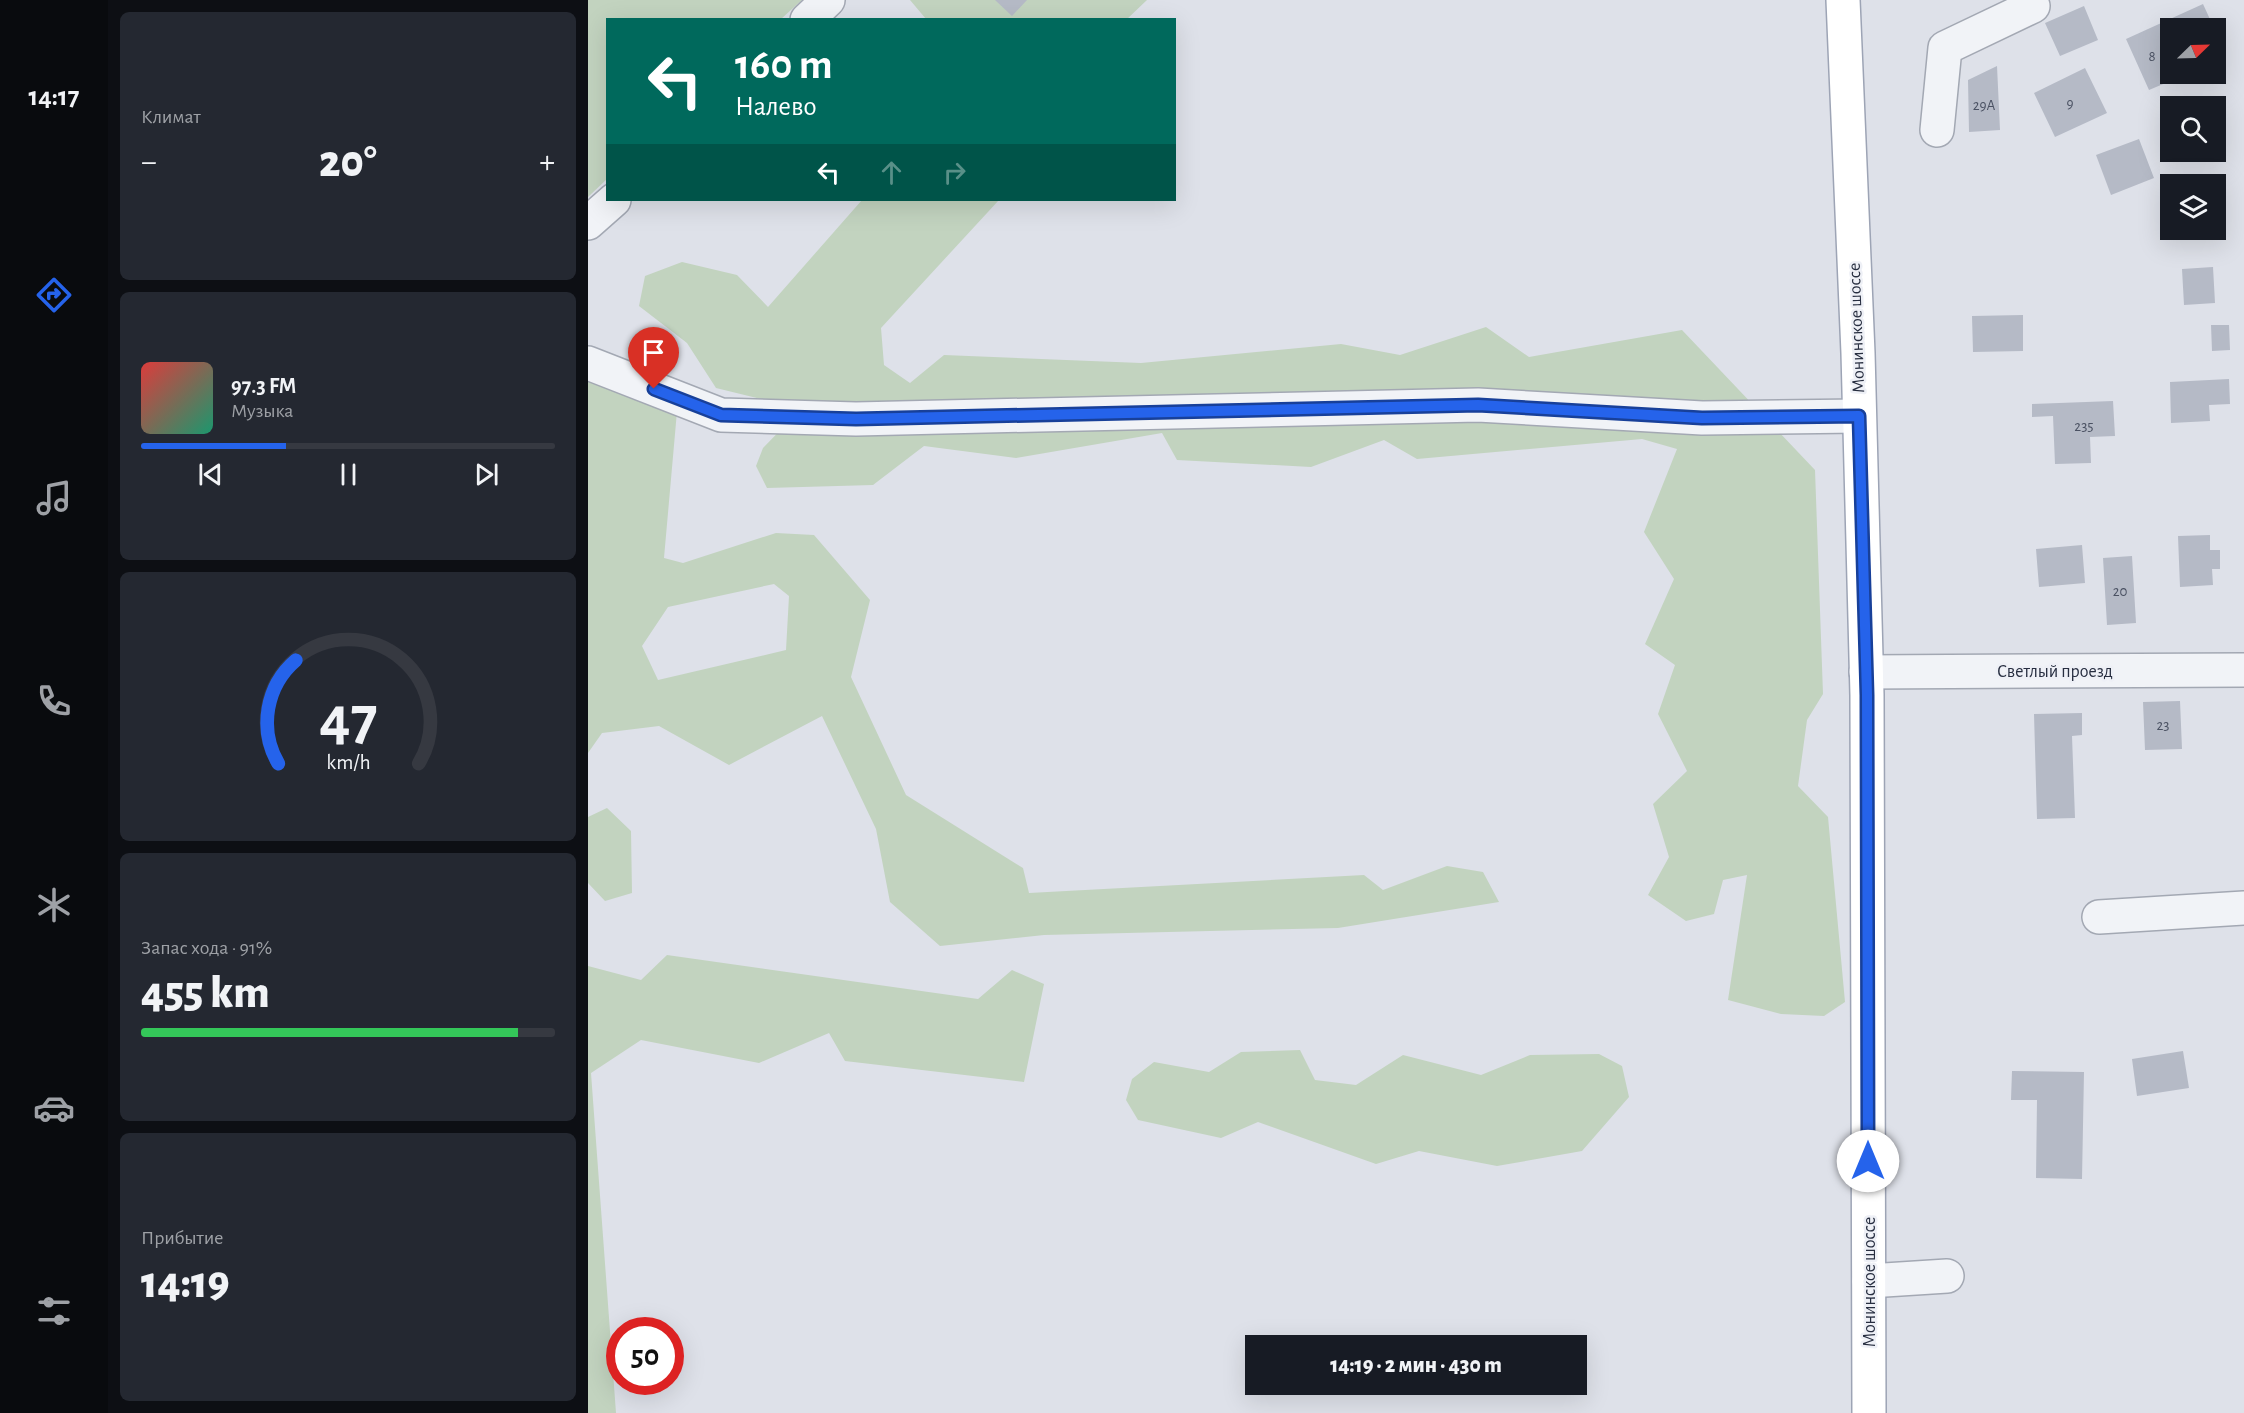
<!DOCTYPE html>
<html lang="ru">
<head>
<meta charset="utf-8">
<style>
	:root { --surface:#171b24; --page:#242831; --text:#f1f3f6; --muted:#9ea1a6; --line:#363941; --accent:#2563eb }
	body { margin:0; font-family:"Alegreya Sans",sans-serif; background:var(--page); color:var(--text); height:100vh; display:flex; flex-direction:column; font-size:22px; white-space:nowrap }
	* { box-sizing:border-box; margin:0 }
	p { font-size:20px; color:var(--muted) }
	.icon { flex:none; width:33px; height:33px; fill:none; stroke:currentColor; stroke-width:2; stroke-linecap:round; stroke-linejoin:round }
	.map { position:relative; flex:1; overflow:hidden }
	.side { display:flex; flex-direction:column; gap:12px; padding:12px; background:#0d0f14; width:480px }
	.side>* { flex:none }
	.guide { position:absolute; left:18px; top:18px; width:570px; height:183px; border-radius:0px; box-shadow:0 6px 24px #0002; background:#00695c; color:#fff; overflow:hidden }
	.needle { width:39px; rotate:67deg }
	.fabs { position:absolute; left:1572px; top:18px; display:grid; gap:12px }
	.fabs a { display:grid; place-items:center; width:66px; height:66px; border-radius:0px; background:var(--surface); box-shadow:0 6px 24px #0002; font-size:30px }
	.speed { position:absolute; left:18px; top:1317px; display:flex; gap:12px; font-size:30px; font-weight:700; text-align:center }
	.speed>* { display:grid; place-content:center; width:78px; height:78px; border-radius:50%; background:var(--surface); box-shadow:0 6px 24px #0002; line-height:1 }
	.speed .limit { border:9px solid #d22; background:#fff; color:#111 }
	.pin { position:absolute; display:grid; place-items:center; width:51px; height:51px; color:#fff; margin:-62px -26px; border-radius:50% 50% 50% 0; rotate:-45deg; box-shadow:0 0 6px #0007 }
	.pin .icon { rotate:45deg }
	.me { position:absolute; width:66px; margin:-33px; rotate:0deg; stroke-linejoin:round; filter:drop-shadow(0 0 4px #0008) }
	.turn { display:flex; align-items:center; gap:21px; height:126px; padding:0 30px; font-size:27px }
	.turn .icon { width:78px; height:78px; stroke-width:2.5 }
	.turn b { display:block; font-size:42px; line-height:51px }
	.lanes { display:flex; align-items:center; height:57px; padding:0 30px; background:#0003; justify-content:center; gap:30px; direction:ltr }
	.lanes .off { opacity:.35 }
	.big { font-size:45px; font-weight:800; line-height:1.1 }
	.side .widget { flex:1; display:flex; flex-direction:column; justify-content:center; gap:9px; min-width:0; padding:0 21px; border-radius:9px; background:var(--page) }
	.side .dial { align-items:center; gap:0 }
	.dial svg { height:156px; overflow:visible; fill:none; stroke:var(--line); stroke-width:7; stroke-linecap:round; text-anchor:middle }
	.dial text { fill:var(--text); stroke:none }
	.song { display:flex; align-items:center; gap:18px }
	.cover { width:72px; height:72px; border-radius:9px; background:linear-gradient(135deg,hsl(0 70% 55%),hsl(160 70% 35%)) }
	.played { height:6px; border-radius:3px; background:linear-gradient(90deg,var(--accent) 35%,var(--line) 35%) }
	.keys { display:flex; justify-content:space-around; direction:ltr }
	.heat { display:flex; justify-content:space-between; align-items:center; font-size:33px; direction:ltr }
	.charge { height:9px; border-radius:4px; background:linear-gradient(90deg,#34c759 91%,var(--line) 0) }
	.trip { position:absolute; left:657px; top:1335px; width:342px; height:60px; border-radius:0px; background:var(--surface); box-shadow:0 6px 24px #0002; font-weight:800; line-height:60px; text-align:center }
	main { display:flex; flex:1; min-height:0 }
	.tab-bar { display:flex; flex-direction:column; width:108px; justify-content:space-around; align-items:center; background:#090b0e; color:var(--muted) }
	.tab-bar .icon { width:42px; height:42px }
	.tab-bar .selected { color:var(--accent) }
	.tab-bar b { font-size:27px; color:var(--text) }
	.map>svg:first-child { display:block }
	.green { fill:#c2d3bf; fill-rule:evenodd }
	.building { fill:#b5bac6 }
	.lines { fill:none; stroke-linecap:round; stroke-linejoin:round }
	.minor-casing { stroke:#a3a8b3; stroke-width:36 }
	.major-casing { stroke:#9da4b5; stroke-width:36 }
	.minor { stroke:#f1f3f7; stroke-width:33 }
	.major { stroke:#fff; stroke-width:33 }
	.route-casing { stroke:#184099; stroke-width:15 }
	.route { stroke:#2563eb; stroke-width:10 }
	.labels { text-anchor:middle; stroke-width:5; stroke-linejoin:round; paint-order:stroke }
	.number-label { font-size:15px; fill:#4a5162 }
	.street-label { font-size:18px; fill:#272e40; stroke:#eef0f6 }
</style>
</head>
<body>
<main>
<nav class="tab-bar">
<b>14:17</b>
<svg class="icon selected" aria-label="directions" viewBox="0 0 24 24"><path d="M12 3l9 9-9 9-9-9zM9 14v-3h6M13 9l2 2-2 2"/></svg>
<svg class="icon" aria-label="music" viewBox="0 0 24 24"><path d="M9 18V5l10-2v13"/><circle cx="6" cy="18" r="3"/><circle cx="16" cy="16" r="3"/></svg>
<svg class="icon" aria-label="phone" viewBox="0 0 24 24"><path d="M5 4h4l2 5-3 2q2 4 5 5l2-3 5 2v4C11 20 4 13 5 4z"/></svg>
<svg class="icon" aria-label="climate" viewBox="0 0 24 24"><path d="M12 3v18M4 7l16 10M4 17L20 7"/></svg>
<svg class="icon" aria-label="car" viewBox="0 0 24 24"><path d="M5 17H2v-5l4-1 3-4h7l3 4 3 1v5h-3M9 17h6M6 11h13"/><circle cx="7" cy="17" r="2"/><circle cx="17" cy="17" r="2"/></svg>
<svg class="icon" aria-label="filters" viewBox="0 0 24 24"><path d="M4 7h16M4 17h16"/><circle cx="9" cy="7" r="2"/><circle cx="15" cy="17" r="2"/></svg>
</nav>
<section class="side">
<div class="widget"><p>Климат</p>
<div class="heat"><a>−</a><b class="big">20°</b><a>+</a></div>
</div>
<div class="widget">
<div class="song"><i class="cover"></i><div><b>97.3 FM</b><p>Музыка</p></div></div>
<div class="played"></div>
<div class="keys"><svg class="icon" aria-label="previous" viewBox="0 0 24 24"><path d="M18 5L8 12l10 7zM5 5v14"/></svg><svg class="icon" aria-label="pause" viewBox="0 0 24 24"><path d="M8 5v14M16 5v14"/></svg><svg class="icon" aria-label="next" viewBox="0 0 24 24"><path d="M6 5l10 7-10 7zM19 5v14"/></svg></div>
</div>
<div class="widget dial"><svg viewBox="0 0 100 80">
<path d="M14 69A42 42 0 1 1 86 69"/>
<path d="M14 69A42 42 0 0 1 23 16" stroke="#2563eb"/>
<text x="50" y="56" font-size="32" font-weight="700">47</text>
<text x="50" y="72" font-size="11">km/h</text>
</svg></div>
<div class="widget"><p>Запас хода · 91%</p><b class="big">455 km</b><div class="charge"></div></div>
<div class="widget"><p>Прибытие</p><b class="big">14:19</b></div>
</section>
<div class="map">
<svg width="1656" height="1413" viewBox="0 0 1656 1413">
	<rect width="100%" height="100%" fill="#dee1e9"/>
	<path class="green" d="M0,0H214L193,19L20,20L19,179L0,197Z
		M322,0H559L538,20L338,19Z
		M274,200H411L293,328L296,365L322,383L356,355L553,363L753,344L812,355L898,327L941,357L1094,330L1227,470L1235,694L1219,720L1210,786L1240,817L1257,1002L1236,1016L1193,1014L1140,1000L1159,875L1135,880L1126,914L1098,921L1060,895L1081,857L1065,804L1099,771L1070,714L1087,665L1057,644L1086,579L1056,532L1089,449L1054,439L829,459L796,440L723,467L589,460L574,433L428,458L336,446L285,485L179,488L168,466L175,448L213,409L128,388L99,343L51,306L57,276L94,262L149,275L180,307Z
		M0,349L90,400L76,558L95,563L188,533L226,535L282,600L263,677L318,795L435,868L441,893L776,875L795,890L859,866L895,872L911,902L750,928L456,935L352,946L302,902L288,829L234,716L141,765L71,726L14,733L0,753ZM186,584L201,596L198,650L70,680L54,646L80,607Z
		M19,808L43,831L44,893L17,901L0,883V817Z
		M79,955L390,999L424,970L456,984L436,1082L257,1061L241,1033L171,1063L53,1040L3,1073L28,1413H0V966L53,980Z
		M712,1050L727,1080L768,1085L815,1055L893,1075L942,1055L1011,1054L1034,1066L1041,1097L994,1151L909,1166L831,1151L788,1164L670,1122L633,1138L550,1120L538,1100L544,1079L566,1062L621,1072L653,1052Z"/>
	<path class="building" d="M407,0H439L424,16Z
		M1615,4L1626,28H1582V74H1599L1561,90L1538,39Z
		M1496,6L1510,40L1472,56L1457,23Z
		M1409,66L1412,130L1381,132L1380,80Z
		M1497,68L1519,113L1467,137L1446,93Z
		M1551,139L1566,178L1523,195L1508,155Z
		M1625,267L1627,303L1596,305L1594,269Z
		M1435,315V351L1385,352L1384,316Z
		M1623,325H1641L1642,350L1624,351Z
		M1641,379L1642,404L1621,405L1622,421L1583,423L1582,382Z
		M1525,401L1527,436L1502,437L1503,463L1467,464L1465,416L1444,417V404Z
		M1622,535V550H1632V569H1624L1625,585L1592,587L1590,536Z
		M1494,545L1497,583L1451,587L1448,549Z
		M1544,556L1548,623L1519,625L1515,558Z
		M1592,701L1594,749L1557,750L1555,702Z
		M1494,713V735L1484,736L1487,818L1449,819L1446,714Z
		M1595,1051L1601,1088L1549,1096L1544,1059Z
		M1424,1071L1496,1072L1494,1179L1448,1178L1449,1100H1423Z"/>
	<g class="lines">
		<g class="minor-casing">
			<path id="minor" d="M219,20L240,0
				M1349,130L1357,48L1445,6
				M0,223L26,200
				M0,363L133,415L268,419L890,405L1114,418L1271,416
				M1278,672L1656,670
				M1511,917L1656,908
				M1281,1281L1359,1276"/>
		</g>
		<g class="major-casing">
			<path id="major" d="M1255,0L1270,353L1279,695L1281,1413"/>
		</g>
		<use href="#minor" class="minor"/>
		<use href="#major" class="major"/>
	</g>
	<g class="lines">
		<g class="route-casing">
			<path id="route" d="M66,389L133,415L268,419L890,405L1114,418L1271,416L1279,695L1280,1161"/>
		</g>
		<use href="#route" class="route"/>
	</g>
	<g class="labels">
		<g class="number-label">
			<text x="1564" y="61">8</text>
			<text x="1482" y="108">9</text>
			<text x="1396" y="110">29А</text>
			<text x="1496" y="431">235</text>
			<text x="1532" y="596">20</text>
			<text x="1575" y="730">23</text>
		</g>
		<g class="street-label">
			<text transform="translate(1268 328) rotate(-92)" y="6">Монинское шоссе</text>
			<text x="1467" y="677">Светлый проезд</text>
			<text transform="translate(1281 1282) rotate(-90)" y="6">Монинское шоссе</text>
		</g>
	</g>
</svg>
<div class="fabs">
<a><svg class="needle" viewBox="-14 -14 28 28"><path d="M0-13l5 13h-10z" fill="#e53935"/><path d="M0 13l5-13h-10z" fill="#9ea1a6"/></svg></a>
<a><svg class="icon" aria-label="search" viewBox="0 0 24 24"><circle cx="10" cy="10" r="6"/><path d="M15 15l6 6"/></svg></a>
<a><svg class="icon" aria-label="layers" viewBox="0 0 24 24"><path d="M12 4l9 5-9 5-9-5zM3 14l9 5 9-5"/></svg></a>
</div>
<div class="speed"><div class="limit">50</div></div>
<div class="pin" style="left:66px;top:389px;background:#d93025"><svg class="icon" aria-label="arrive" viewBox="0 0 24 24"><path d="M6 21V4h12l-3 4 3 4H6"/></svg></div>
<svg class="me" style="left:1280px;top:1161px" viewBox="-20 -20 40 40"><circle r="19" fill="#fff"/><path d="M0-13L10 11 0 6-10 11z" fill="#2563eb"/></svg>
<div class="trip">14:19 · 2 мин · 430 m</div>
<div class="guide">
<div class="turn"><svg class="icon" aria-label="left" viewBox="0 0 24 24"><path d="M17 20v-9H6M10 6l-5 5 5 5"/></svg><div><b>160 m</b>Налево</div></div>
<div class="lanes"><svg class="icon" aria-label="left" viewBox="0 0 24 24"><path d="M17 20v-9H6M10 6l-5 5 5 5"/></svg><svg class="icon off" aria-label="ahead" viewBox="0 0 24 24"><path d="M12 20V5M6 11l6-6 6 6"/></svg><svg class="icon off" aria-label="right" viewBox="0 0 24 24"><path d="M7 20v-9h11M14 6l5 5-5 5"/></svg></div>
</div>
</div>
</main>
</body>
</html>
